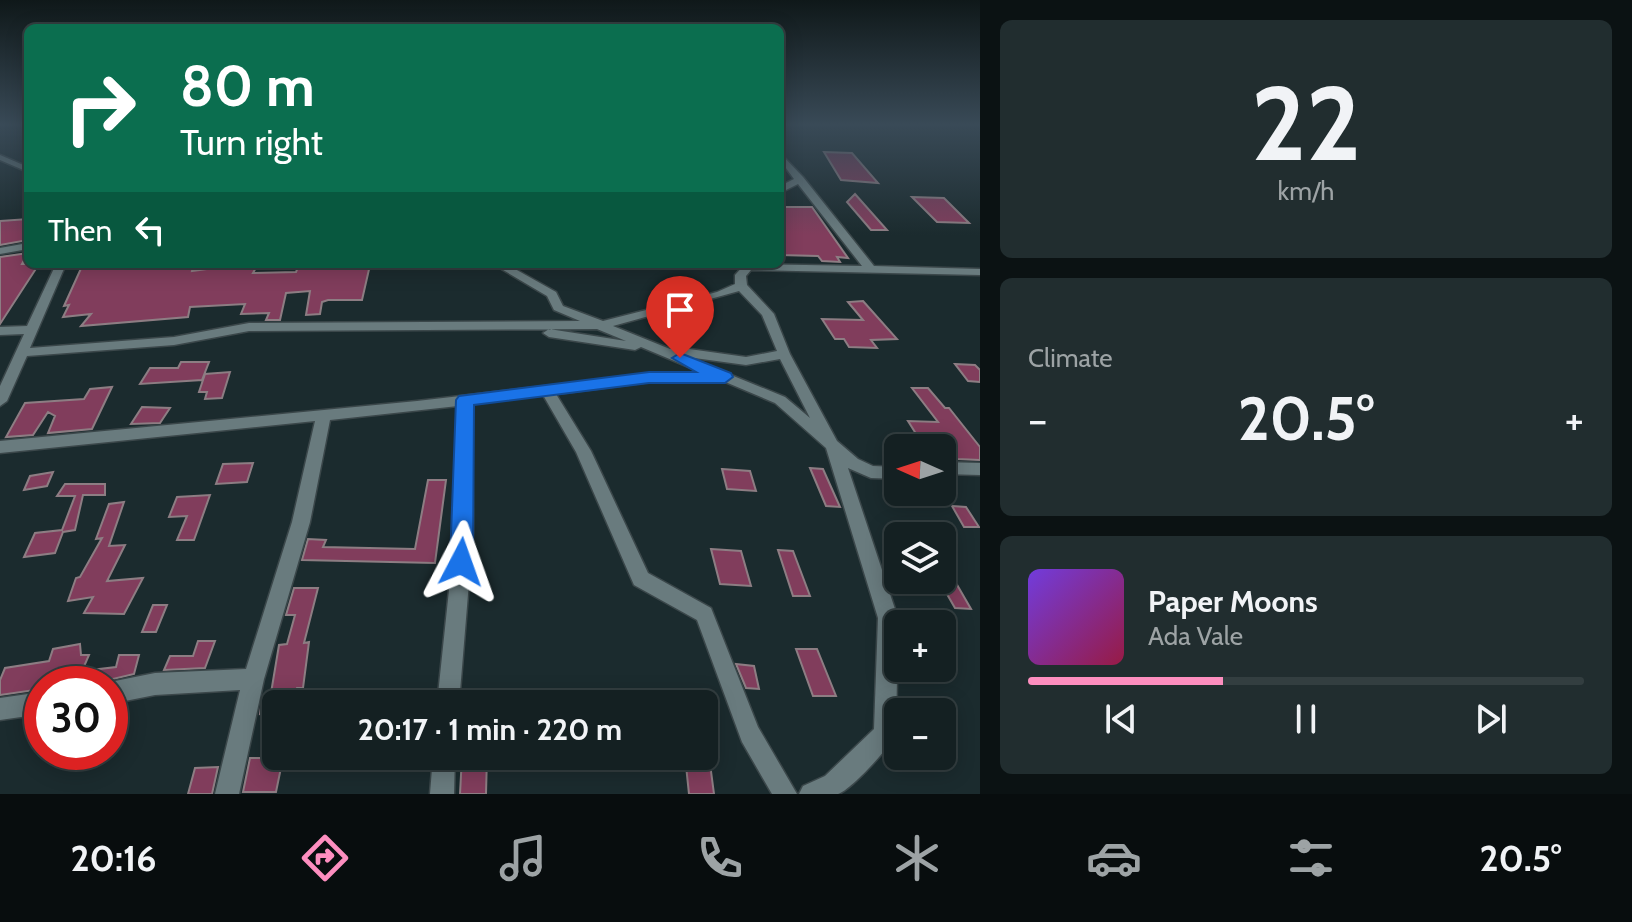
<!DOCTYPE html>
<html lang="en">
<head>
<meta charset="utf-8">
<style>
	:root { --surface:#142022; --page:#212d2f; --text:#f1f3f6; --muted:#9da3a5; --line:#333e40; --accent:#fd8ebf }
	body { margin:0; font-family:Cabin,sans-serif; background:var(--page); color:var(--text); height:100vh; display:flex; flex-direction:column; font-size:30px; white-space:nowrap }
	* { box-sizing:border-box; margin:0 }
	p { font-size:26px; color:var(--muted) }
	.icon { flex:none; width:44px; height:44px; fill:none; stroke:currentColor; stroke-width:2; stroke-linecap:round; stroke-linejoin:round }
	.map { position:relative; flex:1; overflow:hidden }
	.sheet { display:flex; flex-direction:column; gap:20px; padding:20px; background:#0b1213; width:652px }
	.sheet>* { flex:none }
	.hud { position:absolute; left:24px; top:24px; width:760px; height:244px; border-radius:12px; box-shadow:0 4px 20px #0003,0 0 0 2px var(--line); background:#0b6e4f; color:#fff; overflow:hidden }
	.needle { width:52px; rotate:273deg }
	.tools { position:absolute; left:884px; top:434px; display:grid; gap:16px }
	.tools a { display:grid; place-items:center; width:72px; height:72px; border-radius:12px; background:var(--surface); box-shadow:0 4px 20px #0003,0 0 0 2px var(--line); font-size:40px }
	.speed { position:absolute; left:24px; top:666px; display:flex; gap:16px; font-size:40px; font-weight:700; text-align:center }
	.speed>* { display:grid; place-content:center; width:104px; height:104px; border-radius:50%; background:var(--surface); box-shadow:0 4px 20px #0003,0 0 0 2px var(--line); line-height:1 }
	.speed .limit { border:12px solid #d22; background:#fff; color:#111 }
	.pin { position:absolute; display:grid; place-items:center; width:68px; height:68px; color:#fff; margin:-82px -34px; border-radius:50% 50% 50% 0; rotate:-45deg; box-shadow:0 0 8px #0007 }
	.pin .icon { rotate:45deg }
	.me { position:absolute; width:88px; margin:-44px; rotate:4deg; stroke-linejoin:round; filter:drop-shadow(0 0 6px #0008) }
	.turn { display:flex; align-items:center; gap:28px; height:168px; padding:0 24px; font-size:36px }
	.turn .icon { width:104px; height:104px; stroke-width:2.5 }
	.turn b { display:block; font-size:56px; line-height:68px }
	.then { display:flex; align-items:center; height:76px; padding:0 24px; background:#0003; gap:16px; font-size:30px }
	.big { font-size:60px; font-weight:700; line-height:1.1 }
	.sheet .tile { flex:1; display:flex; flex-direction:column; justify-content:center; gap:12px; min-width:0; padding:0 28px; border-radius:12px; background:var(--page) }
	.sheet .dial { align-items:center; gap:0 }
	.dial b { font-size:104px; line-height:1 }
	.song { display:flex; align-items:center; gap:24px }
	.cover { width:96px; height:96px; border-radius:12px; background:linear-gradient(135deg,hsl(260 70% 55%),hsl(340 70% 35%)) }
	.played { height:8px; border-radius:4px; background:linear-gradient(90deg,var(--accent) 35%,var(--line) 35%) }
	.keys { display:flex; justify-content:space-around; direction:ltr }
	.heat { display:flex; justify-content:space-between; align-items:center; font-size:44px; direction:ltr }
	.trip { position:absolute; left:262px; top:690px; width:456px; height:80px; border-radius:12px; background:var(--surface); box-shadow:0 4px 20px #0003,0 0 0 2px var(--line); font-weight:700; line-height:80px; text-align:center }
	.dock { display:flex; height:128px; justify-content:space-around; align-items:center; background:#080d0e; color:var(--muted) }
	.dock .icon { width:56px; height:56px }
	.dock .current { color:var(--accent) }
	.dock b { font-size:36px; color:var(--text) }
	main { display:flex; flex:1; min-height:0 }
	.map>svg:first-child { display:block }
	.building { fill:#813d5c; stroke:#8d7d83; stroke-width:2 }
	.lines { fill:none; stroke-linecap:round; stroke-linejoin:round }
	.minor-casing { stroke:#3b474a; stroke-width:3 }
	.minor { fill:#697b7e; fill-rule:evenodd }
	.route { fill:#1a73e8; stroke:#114b97; stroke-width:2 }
</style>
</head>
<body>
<main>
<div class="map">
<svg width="980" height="794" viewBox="0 0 980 794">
	<rect width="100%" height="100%" fill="#1b2b2e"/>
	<path class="building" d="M824,152L852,153L878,183L841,180Z
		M855,194L887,230H871L847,202Z
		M912,197L944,198L969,223L937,222Z
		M780,207H812L848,258L837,257L840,262L822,261L818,256L780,255Z
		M28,219V240L0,245V221Z
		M28,253L22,264H39L0,324V257Z
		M83,264H194L192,271L221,267L223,264H251L250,266H257L253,273L296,272L299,265H370L362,300H328L322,302L320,314L306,315L310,291L286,293L280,320H266L269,313L241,314L245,304L190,307L188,317L81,326L91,314L63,317L69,305L64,306Z
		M863,301L897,339L871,340L877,348L849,347L844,339H835L822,319L863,320L848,302Z
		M181,362H209L202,380L140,384L150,368H178Z
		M955,364L975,365L980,370V382L968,381Z
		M230,372L222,398L205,399L207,392H199L205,374Z
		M112,387L92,429L48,433L55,416L48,412L33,435L6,437L25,403L84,399L90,389Z
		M912,388H928L945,408H949L980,447V460L957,459L954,454H942V448H925L908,421L938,422Z
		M142,407L170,408L160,423L131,424Z
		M253,463L247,482L216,484L223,464Z
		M810,468L823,469L840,507L826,506Z
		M722,469L750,471L756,491L727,489Z
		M53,472L47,486L24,490L30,476Z
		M428,480H446L435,563L302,560L308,539L326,540L323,547L415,549Z
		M65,484H105V495H83L75,530L63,532L55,553L24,557L35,533L62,530L75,496H57Z
		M210,495L194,540H177L187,516L169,517L177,497Z
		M124,502L109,546L125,545L107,581L143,578L124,614L84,613L93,597L68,601L76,578L80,577L102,538L96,539L109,504Z
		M952,506L966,507L979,527H964Z
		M711,549L741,551L751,586L720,584Z
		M778,550L793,551L810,596H793Z
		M940,582L956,583L971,609L955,608Z
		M294,588H318L304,643L309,642L303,688H297L292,704H276V711L260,714L262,700L270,699L279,645L287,644L295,615H286Z
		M153,605H167L156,632H142Z
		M198,641H215L205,668L164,670L170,656H193Z
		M80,644L81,655H89L82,671L116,667L119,655H139L134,674L92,684H42V689L0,695V680L5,668L49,661L53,649Z
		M796,649H817L836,696H813Z
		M736,664L754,666L759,689L746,688Z
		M346,691L345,704H309V696Z
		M462,756H487L486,794H460Z
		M685,756H709L714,794H689Z
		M250,758H283L276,792H243Z
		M218,767L212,794H188L195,768Z"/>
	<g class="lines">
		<g class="minor-casing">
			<path id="minor" d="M780,153L803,177L874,266L980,269V275L751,270L746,276L747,285L774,314L790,354L837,441L858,459L873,466L898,467V479L871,478L848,468L898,618L896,734C891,746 851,790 838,794C827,794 810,794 799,794L803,786L825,776L874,729L878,618L826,448L775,403L723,381L649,382L556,394L591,451L648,573L711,608L758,727L797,794H772L742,742L697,620L634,585L576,452L543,395L472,404L473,533L459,704H437L455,533L458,406L330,420L310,522L264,679L239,794H215L240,690L155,695L110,704V684H106L110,682L155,673L246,669L292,522L315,421L0,453V441L417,401L649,374L703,373L641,347L635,350L549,337L543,333L549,329L626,341L597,329L249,331L174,345L27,356L7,401L0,406V386L24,334L0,335V327L27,326L56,264H66L30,348L174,337L249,323L580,321L554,310L547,296L493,264H506L556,292L563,306L603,321L717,292L735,284V275L745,264L862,266L798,184L780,193V186L794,179L780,160ZM739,291L762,315L777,351L746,357L675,347L670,349L613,326ZM687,357L746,365L780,359L810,418L785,397Z
				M0,155L28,167V172L0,160Z
				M28,243V249L0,254V248Z
				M942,462L980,463V475L942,474Z
				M42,692V714L0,720V698Z
				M433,756H455L454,794H430Z"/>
		</g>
		<use href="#minor" class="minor"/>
	</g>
	<linearGradient id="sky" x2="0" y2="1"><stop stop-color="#0f1819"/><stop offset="0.53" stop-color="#394a57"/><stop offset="1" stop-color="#394a57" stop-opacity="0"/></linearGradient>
	<rect width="980" height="235" fill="url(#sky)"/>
	<path class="route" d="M680,353L731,373L733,377L725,383H649L474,405L473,562L470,569L461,572L453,569L450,562L456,400L459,396L649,372H696L672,358Z"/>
</svg>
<div class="tools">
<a><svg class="needle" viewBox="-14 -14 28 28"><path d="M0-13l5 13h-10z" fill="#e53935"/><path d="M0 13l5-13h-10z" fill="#9da3a5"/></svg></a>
<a><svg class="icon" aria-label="layers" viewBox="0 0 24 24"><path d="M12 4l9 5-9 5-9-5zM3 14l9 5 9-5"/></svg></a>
<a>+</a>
<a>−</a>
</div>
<div class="speed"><div class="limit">30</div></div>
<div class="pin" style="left:680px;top:358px;background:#d93025"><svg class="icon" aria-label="arrive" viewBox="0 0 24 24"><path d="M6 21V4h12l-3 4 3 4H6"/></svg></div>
<svg class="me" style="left:461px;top:562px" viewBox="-20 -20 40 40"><path d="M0-17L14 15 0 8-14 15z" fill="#1a73e8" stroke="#fff" stroke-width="4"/></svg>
<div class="trip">20:17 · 1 min · 220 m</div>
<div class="hud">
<div class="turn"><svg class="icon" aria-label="right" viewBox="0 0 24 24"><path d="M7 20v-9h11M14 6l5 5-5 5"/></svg><div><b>80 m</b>Turn right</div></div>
<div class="then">Then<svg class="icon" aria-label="left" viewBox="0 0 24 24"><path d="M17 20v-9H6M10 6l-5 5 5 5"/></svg></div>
</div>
</div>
<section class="sheet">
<div class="tile dial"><b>22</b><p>km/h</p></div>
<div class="tile"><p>Climate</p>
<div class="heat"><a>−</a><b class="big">20.5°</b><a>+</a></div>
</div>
<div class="tile">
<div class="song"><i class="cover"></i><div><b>Paper Moons</b><p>Ada Vale</p></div></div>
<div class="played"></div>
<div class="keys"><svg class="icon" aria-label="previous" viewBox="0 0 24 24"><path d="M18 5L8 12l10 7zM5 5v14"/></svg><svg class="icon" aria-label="pause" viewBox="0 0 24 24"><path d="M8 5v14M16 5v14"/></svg><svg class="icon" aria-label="next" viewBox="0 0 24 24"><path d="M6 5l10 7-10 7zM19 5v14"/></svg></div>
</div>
</section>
</main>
<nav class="dock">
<b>20:16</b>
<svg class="icon current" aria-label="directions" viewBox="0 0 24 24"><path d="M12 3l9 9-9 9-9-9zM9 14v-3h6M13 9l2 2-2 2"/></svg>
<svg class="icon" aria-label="music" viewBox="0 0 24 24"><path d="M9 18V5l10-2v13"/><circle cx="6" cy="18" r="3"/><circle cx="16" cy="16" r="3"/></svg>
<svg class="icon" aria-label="phone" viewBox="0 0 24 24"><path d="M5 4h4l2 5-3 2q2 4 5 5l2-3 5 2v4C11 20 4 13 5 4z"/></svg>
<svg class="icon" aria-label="climate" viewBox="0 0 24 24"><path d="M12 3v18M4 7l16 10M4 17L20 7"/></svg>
<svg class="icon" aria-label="car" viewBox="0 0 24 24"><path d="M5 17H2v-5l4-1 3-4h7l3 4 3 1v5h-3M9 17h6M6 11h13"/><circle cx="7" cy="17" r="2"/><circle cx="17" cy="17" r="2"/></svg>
<svg class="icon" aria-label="filters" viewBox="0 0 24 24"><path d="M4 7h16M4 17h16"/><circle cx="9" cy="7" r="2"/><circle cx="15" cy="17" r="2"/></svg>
<b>20.5°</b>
</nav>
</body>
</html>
